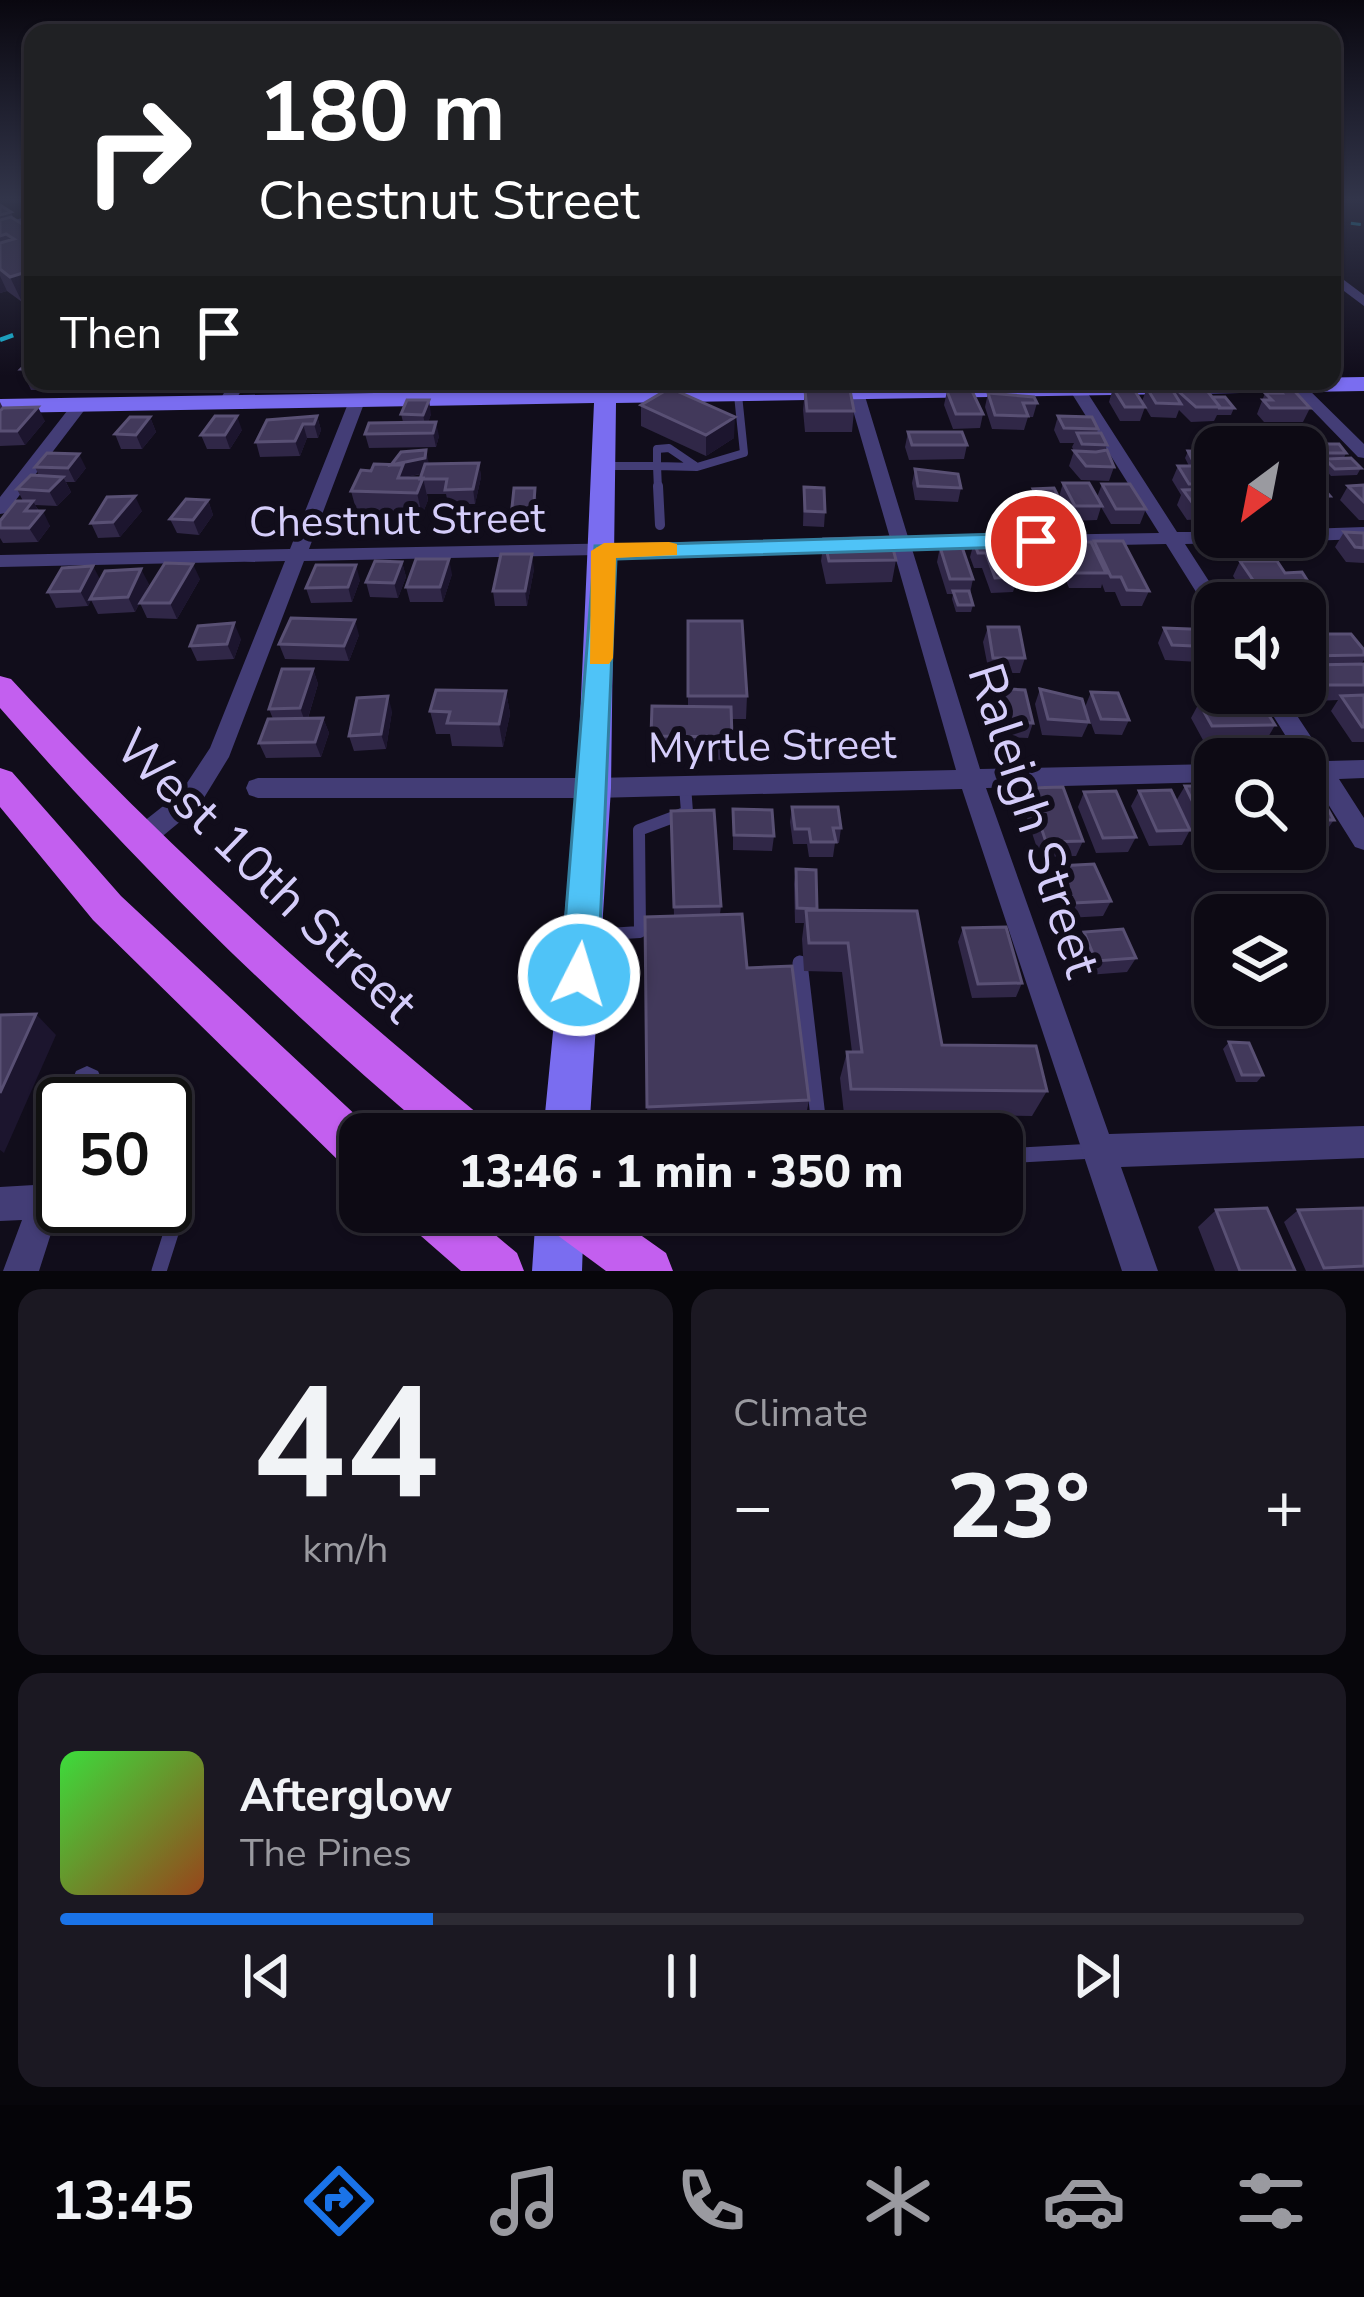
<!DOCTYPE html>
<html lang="en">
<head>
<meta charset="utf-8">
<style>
	:root { --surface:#0d0a14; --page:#1b1822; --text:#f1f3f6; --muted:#9a9aa0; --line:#2d2b34; --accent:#1a73e8 }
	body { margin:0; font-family:"Nunito Sans",sans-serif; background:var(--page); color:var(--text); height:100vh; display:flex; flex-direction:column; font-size:45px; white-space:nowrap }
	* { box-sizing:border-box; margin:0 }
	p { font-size:39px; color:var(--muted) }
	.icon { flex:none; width:66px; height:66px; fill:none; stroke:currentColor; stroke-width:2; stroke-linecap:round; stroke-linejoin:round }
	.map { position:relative; height:1271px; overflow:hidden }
	.panel { display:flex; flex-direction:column; gap:18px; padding:18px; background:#07060b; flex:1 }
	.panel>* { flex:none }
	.guide { position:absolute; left:24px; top:24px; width:1317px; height:366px; border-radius:24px; box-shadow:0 3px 9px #0004,0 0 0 3px var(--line); background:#202124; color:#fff; overflow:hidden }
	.needle { width:78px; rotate:212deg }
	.controls { position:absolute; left:1194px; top:426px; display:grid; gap:24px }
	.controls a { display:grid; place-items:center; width:132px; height:132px; border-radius:24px; background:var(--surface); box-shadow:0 3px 9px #0004,0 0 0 3px var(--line); font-size:60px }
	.speed { position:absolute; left:36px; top:1077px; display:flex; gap:24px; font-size:60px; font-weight:700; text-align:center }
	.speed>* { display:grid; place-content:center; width:156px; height:156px; border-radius:50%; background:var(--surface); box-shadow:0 3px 9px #0004,0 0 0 3px var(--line); line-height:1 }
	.speed .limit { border:6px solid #111; border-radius:18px; background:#fff; color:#111 }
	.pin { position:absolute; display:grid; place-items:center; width:102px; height:102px; color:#fff; margin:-51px; border:6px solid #fff; border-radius:50%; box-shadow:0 3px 12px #0007 }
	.me { position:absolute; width:132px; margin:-66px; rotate:5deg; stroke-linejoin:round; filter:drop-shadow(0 0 9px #0008) }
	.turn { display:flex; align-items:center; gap:42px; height:252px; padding:0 36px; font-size:54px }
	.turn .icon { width:156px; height:156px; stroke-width:2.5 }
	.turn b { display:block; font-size:84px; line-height:102px }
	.then { display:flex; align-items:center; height:114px; padding:0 36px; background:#0003; gap:24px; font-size:45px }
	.big { font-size:90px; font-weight:800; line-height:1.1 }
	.panel .card { flex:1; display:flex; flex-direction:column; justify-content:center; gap:18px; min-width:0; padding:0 42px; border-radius:24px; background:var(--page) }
	.panel .dial { align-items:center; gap:0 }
	.dial b { font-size:156px; line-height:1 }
	.song { display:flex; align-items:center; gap:36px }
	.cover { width:144px; height:144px; border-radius:18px; background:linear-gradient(135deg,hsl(120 70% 55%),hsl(20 70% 35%)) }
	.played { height:12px; border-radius:6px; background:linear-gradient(90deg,var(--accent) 30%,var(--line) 30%) }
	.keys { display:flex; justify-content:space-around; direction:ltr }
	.heat { display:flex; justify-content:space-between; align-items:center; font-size:66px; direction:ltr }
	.panel .tiles { flex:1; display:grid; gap:18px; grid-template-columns:1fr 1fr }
	.card:last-child { grid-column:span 2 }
	.trip { position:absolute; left:339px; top:1113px; width:684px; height:120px; border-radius:24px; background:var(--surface); box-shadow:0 3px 9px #0004,0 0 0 3px var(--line); font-weight:800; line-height:120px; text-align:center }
	.menu { display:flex; height:192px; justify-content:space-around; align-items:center; background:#050408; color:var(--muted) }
	.menu .icon { width:84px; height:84px }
	.menu .on { color:var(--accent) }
	.menu b { font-size:54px; color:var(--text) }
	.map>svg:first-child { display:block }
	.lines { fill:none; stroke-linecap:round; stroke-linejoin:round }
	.service-far4 { stroke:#433d76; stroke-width:6 }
	.service-far3 { stroke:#433d76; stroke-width:8 }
	.service-far2 { stroke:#433d76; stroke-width:10 }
	.service-far1 { stroke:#433d76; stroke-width:12 }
	.service { stroke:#433d76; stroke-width:15 }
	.minor { fill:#433d76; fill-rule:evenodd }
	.secondary { fill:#7a6df0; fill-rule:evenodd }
	.primary { fill:#c35fef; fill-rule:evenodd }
	.rail-far1 { stroke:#17bbdc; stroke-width:3; stroke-dasharray:10 9; stroke-linecap:butt }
	.rail { stroke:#17bbdc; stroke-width:4.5; stroke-dasharray:14 10; stroke-linecap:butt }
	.wall { fill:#302747; fill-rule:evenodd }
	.shaded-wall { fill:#1c152e }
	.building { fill:#42395b; stroke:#595074; stroke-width:3 }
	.route { fill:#4fc3f7; stroke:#337fa1; stroke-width:3 }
	.slow { fill:#f59e0b }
	.labels { text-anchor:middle; stroke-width:12; stroke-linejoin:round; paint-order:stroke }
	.street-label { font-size:42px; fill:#d5cdfa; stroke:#110d1b }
	.near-street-label { font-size:51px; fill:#d5cdfa; stroke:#110d1b }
</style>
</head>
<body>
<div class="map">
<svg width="1364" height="1271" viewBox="0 0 1364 1271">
	<rect width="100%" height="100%" fill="#110d1b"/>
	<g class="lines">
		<path class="service-far4" d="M19,222L33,219"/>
		<path class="service-far3" d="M669,448L697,467L657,466V449Z
			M605,466H657L658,489
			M697,467L744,453L738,395"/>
		<path class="service-far2" d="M658,486L660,525"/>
		<path class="service-far1" d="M592,935L640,932L639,830L687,812L685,786"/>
		<path class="service" d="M800,963L820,1134
			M1002,1156L1095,1151
			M159,1271L172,1230L171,1210L165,1206"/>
		<path class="minor" d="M1332,271L1364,295V306L1332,282Z
			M231,381H247L232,406H220L218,403Z
			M1291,382H1301L1364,444V458L1358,457L1291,388Z
			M1077,384L1085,389L1177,532H1215V537H1237L1228,543L1185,544L1223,603H1215V613L1208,611L1166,544L912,549L980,769L1215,764V782L986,788L1109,1134L1364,1126V1158L1121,1167L1158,1271H1122L962,789L594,798H258L249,795L246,788L249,781L258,778H594L956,770L893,549L304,561L229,757L199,806L147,849L138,852L129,849L125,841L129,833L181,792L210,748L285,561L0,567V555L290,549L349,401L357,396L365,401L309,549L890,538L848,393L856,388L864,393L908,537L1159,533L1069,389Z
			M80,400L88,405L86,408L6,513L0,514V497L74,402Z
			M1364,527V539L1305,541L1297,537H1305V529Z
			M1259,693H1282L1327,761L1364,760V778L1339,779L1364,818V850L1355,847L1313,780L1305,778V759H1300Z
			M87,1066L98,1071L103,1082L95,1104H63L76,1071Z
			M63,1134V1206H78L75,1213L56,1218L39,1271H3L22,1220L0,1221V1187L34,1185L51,1138Z"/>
		<path class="secondary" d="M1364,377V391L616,403L611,788L589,1134H543L577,788L594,403L0,413V399Z
			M536,1212H584L582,1271H532Z"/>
		<path class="primary" d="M0,676L11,679C157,838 316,981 483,1118L490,1134H432C277,1003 133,861 0,708Z
			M0,768L12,772L121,896L376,1134H360V1173L344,1166L93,920L0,807Z
			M406,1212H468L517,1253L524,1271H461L413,1229Z
			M542,1212H608L666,1253L673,1271H606L549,1229Z"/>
		<path class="rail-far1" d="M1332,221L1364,225"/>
		<path class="rail" d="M0,340L33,328"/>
	</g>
	<path class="wall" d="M0,205L11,212L14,219L22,302L7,291L0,293Z
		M33,357V381H128L121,389L31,390L21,369Z
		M476,381H493L491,387H476Z
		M1276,386L1310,408L1303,422H1264L1257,414L1265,393H1272Z
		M1113,388L1142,401L1147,388L1175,393L1176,389L1212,397L1234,408L1231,415H1217L1214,421L1191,422L1179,410L1176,418L1151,417L1145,407L1140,421H1120L1109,402Z
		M805,390L854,411L852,432H805L803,410Z
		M947,391L983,414L980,428L953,429L944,405Z
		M988,393L1037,403L1033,417H1028L1024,430L992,429L985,407Z
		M0,402L3,408L45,421L25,445L0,446Z
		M641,405L734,438L706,456L641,426Z
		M401,414H431L428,422L439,436L436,447L369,448L365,434L403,422Z
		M317,416L321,430L318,438H307L300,456L260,457L256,442Z
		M1058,416L1098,429L1097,433L1107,445L1105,450L1114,467L1109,481L1081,480L1069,466L1074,451L1072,447L1074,443H1060L1054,430Z
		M150,417L156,432L142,449H121L115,434Z
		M242,430L230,449H207L201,435Z
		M908,432L967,445L964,459L909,460L905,447Z
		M1316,444L1346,453L1344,458L1361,468L1357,475L1331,476L1322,466L1325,460H1320L1312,451Z
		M1188,451L1215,462L1213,472L1209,471L1215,482V518L1187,520L1177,505L1181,495L1172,480L1178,466H1189L1185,458Z
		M429,463H479L481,477L475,504H448L446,494H427L428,500L422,515L357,513L351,491ZM422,474L421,478H406V477Z
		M35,467L86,468L75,482H66L71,492L57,506L35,505L50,526L38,542L3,543L0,538V521L23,501L17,489L39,476Z
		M915,469L961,488L958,502L915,500L912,483Z
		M1305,482L1330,496L1322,510L1305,511Z
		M1063,483L1097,497L1102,484L1146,509L1140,524H1111L1101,507L1097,520L1071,521L1064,508L1059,522L1038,523L1028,503L1033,489L1059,497Z
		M1364,485V520H1359L1340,500L1348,486Z
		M804,487L825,512L824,527L803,526Z
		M208,500L213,515L199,535L177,533L170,519Z
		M537,502L535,531L513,532L511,517Z
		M142,511L120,537L98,538L91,523Z
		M1344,532L1364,533V563L1346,562L1335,547Z
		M824,539L896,560L892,582L826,584L821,561Z
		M1094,541L1149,591L1142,606H1121L1115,592H1105L1102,584L1101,588H1069L1056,557L1061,542L1092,544Z
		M974,542L1018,577L1013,592L991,593L982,568H974L970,557Z
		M1023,545L1059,575L1054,590H1032L1019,560Z
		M940,547L973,579L970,593L973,605L971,612H956L952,599L953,594H947L937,562Z
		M1240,561L1285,573L1309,583L1304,592L1317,612L1308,627H1305V603H1257L1259,598H1247L1233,576Z
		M402,562L406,577L398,598L370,597L366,582Z
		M534,569L527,606H495L493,591Z
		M452,574L443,602H410L406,587Z
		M200,579L177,619L147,618L140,603Z
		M100,580L149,584L135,612L98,614L91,600L88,606L56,608L48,592Z
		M360,580L352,602L311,603L306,588Z
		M688,621L747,696L746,719H731V760L652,759L651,736L688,706Z
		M988,627L1025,658L1020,673H989L983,642Z
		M1164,628L1215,630V663L1165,660L1158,643Z
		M1305,634L1364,650V660L1361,664H1364V742H1352L1331,711L1338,700L1316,701L1305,684V676L1308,671H1305Z
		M359,635L349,661L285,659L279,644Z
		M241,639L234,659L197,661L190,646Z
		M313,669L318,684L308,718H323L329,733L321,757L266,758L259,743L273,719L269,709Z
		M996,688L1033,723L1028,738L999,737L992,704Z
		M1040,689L1089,722L1082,737L1042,735L1035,704Z
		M506,691L510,714L503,747L452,746L450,734H436L430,711Z
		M1091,692L1129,720L1122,735L1095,734L1085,707Z
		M1199,703L1275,725L1266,741L1204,742L1191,718Z
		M392,711L386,749L354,751L349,736Z
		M1305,777L1324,788L1320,795L1334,820L1323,835H1305Z
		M1185,786H1215V842H1196L1190,830L1182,845L1149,846L1131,806L1139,791L1176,801Z
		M1028,788L1083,841L1076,856L1040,857L1022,803Z
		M1084,792L1136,837L1128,852L1096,853L1078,807Z
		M792,807L841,828L839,843H835L833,857H809L807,844H793L790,822Z
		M733,809L774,836L772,851L733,850Z
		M671,811L721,906L720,914L809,1100L804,1126L649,1132L647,1107L674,916Z
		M1059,866L1111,901L1103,916L1067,918L1053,881Z
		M796,869L817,910L942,1045L1047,1091L1032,1116L844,1114L840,1078L847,1052H852L842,972L804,971L802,939L804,923H795L794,884Z
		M963,928L1022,983L1016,997L972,998L958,942Z
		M1084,932L1136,958L1127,972L1088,975L1076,947Z
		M1229,1042L1263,1075L1257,1082H1236L1223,1049Z
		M1364,1208V1271H1306L1284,1222L1298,1210Z
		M1216,1210L1295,1271H1215L1198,1227Z"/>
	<path class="shaded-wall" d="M33,270V298L22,302L10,277Z
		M0,276L7,291L0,293Z
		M429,400L431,414L426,429L423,415Z
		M38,407L45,421L25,445L17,431Z
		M237,416L242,430L230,449L225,435Z
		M317,416L321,430L318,438L314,424Z
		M150,417L156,432L142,449L136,435Z
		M735,417L734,438L706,456V435Z
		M436,422L439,436L436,447L433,433Z
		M303,424L307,438L300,456L295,441Z
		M426,450L429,464L428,472L406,477L408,487L406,493L391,465Z
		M79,454L86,468L75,482L68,468Z
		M479,463L481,477L475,504L473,489Z
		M63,477L71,492L57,506L49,491Z
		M423,478L428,500L422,515L417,493Z
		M535,488L537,502L535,531L533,516Z
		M135,496L142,511L120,537L113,522Z
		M208,500L213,515L199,535L193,520Z
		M33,501L40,514L43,511L50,526L38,542L29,528L25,511Z
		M532,554L534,569L527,606L525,591Z
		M449,559L452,574L443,602L440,587Z
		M402,562L406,577L398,598L394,583Z
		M193,564L200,579L177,619L170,603Z
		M356,565L360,580L352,602L348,587Z
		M93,566L101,581L88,606L80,591Z
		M141,569L149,584L135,612L128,597Z
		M355,620L359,635L349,661L344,646Z
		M234,623L241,639L234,659L227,644Z
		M313,669L318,684L306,724L300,708Z
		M506,691L510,714L503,747L499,724Z
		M388,696L392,711L386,749L381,734Z
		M323,718L329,733L321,757L315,742Z
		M36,1014L56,1035L4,1153L0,1150V1093Z"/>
	<path class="building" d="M0,205L11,212L0,215Z
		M11,217L33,231V270L10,277L0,269V243L14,239L6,234L0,236V220Z
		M33,357V369H21Z
		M1289,385L1310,408H1270L1263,400H1272L1265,393H1282L1276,386Z
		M670,388L735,417L706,435L641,405Z
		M1113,388H1133L1145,407H1125Z
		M1147,388H1171L1181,404L1156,403Z
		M1205,388L1220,407H1196L1176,389Z
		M805,390H850L854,411H807Z
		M947,391H972L983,414H956Z
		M988,393L1034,397L1037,403H1023L1028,416L995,415Z
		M1212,397H1225L1234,408H1218L1220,407Z
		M407,400H429L423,415L401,414Z
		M38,407L17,431H0V411L3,408Z
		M215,416H237L225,435H201Z
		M317,416L314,424H303L295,441L256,442L267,420Z
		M1058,416L1092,417L1098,429L1064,428Z
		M130,417H150L136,435L115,434Z
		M436,422L433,433L365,434L369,423Z
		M908,432H962L967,445H912Z
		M1077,433H1101L1107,445L1082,444Z
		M1316,444H1339L1346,453H1324Z
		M426,450L425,458L391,465L401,452Z
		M1107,450L1114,467L1086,466L1074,451L1096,452Z
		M1188,451L1209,452L1215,464L1194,463Z
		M47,453L79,454L68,468L35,467Z
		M1351,458L1361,468L1335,469L1325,459Z
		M479,463L473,489L445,490L447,479H420L425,464Z
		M374,464L403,465L398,478H423L417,493L351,491L361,470L371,471Z
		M1178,466H1205L1215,484H1189Z
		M915,469L958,474L961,488L918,486Z
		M31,475L63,477L49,491L17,489Z
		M1305,482H1318L1330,496H1305Z
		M1063,483H1089L1102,506H1075Z
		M1102,484H1130L1146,509H1116Z
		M1364,485V502L1348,486Z
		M804,487L824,488L825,512L805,511Z
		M514,488H535L533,516L511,517Z
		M1054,488L1064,508H1042L1033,489Z
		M1215,489V504L1194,505L1183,490Z
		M135,496L113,522L91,523L107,497Z
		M186,499L208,500L193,520L170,519Z
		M16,501H33L25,511H43L29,528H0V521Z
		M1344,532L1364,533V548L1355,547Z
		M890,537L896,560L829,561L824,539Z
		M1094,541H1123L1149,591L1127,590L1121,577H1111Z
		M974,542H1003L1018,577L995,578L986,553H978Z
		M1061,542H1091L1106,573H1075Z
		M1044,544L1059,575H1037L1023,545Z
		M940,547H962L973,579H950Z
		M501,554H532L525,591H493Z
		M416,559H449L440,587H406Z
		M375,561L402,562L394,583L366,582Z
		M1240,561H1277L1285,573L1302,572L1309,583H1255Z
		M165,563L193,564L170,603H140Z
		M316,565H356L348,587L306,588Z
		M93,566L80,591L48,592L62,568Z
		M141,569L128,597L90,599L105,571Z
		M1264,588L1302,589L1317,612L1305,611V603H1274Z
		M953,591H969L973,605H958Z
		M291,618L355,620L344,646L279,644Z
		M688,621H742L747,696H688Z
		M234,623L227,644L190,646L198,626Z
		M988,627H1019L1025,658H993Z
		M1164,628L1215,630V647L1172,645Z
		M1305,634H1351L1364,650V655L1305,656Z
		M1364,664V685H1326L1312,665Z
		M282,669H313L300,708L269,709Z
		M996,688L1025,690L1033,723L1004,721Z
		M1040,689L1082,699L1089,722L1048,719Z
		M436,690L506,691L499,724L447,723L450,712L430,711Z
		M1091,692L1118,693L1129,720L1101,719Z
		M1364,695V727H1362L1341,696Z
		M388,696L381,734L349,736L357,698Z
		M1260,701L1275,725L1212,726L1199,703Z
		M652,706L731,707L732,737L651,736Z
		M323,718L315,742L259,743L268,719Z
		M1305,777H1318L1324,788H1316L1334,820H1307L1305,817Z
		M1185,786H1215V827H1205Z
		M1063,787L1083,841L1046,842L1028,788Z
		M1171,790L1190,830L1157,831L1139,791Z
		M1116,791L1136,837L1103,838L1084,792Z
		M792,807H838L841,828H833L836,842H811L809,829H795Z
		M733,809L772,810L774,836L734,835Z
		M714,810L721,906L674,907L671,811Z
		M1094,864L1111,901L1074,903L1059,866Z
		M796,869L816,870L817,909L797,908Z
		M806,910L917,911L942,1045L1036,1046L1047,1091L851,1089L847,1052H862L848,943H809Z
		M742,914L747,968L792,966L809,1100L647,1107L645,917Z
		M1006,927L1022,983L978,984L963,928Z
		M1123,929L1136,958L1096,961L1084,932Z
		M36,1014L0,1093V1015Z
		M1229,1042L1249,1043L1263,1075H1242Z
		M1267,1208L1295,1271H1240L1216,1210Z
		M1364,1208V1266L1324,1268L1298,1210Z"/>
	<linearGradient id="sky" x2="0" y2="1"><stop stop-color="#09070f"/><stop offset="0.53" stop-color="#32354a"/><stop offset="1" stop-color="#32354a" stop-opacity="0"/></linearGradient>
	<rect width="1364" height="376" fill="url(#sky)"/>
	<path class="route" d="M1036,533L1045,536V546L616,559L598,975L592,988L579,993L566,988L561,975L595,546Z"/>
	<path class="slow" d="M669,542L677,544V555L616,558L613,658L609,664H590L591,551L604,543Z"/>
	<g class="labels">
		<g class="street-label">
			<text transform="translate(397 519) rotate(-1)" y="15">Chestnut Street</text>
			<text transform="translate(772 745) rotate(-1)" y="15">Myrtle Street</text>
		</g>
		<g class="near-street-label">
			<text transform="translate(1035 820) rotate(72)" y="18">Raleigh Street</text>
			<text transform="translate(267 875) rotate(44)" y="18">West 10th Street</text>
		</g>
	</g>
</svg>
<div class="controls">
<a><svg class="needle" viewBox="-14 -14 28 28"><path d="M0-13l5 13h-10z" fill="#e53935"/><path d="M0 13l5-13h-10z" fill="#9a9aa0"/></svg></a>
<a><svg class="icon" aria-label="sound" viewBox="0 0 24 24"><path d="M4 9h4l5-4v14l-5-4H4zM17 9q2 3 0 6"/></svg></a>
<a><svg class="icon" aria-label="search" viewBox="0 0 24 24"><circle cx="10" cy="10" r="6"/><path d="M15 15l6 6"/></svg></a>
<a><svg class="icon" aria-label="layers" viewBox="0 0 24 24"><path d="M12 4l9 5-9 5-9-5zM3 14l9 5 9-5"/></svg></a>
</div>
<div class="speed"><div class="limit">50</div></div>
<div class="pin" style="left:1036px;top:541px;background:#d93025"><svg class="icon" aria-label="arrive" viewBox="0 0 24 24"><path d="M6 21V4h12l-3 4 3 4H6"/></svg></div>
<svg class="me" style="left:579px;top:975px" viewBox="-20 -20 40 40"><circle r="17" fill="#4fc3f7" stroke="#fff" stroke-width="3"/><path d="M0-11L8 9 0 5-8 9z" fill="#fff"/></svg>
<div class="trip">13:46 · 1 min · 350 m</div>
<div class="guide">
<div class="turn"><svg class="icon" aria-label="right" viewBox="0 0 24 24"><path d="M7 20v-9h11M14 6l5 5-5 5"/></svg><div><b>180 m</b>Chestnut Street</div></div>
<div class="then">Then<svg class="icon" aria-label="arrive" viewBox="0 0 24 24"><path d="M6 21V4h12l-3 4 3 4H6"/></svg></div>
</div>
</div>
<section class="panel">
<div class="tiles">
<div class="card dial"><b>44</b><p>km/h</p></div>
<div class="card"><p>Climate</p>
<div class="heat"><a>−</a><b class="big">23°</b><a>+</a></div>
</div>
<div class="card">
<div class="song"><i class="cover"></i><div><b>Afterglow</b><p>The Pines</p></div></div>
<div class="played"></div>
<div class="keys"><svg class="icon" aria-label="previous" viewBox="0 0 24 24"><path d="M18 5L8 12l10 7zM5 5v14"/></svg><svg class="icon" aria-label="pause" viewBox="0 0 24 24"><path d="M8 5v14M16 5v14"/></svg><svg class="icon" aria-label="next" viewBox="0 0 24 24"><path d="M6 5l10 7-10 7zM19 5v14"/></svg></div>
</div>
</div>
</section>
<nav class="menu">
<b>13:45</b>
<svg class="icon on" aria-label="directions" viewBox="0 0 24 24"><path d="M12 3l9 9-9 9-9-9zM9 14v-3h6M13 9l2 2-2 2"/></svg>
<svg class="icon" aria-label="music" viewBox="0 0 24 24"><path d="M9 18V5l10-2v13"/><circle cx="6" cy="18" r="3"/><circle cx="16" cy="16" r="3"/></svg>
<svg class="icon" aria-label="phone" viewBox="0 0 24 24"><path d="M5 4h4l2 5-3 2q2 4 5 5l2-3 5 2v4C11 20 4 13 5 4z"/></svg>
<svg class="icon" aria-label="climate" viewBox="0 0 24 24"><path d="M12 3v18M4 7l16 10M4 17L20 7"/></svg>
<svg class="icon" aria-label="car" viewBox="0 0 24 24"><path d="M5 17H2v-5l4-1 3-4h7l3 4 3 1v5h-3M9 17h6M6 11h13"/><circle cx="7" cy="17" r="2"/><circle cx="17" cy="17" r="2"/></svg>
<svg class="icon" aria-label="filters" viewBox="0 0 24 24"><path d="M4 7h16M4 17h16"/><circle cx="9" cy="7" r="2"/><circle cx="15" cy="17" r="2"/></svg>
</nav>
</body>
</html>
